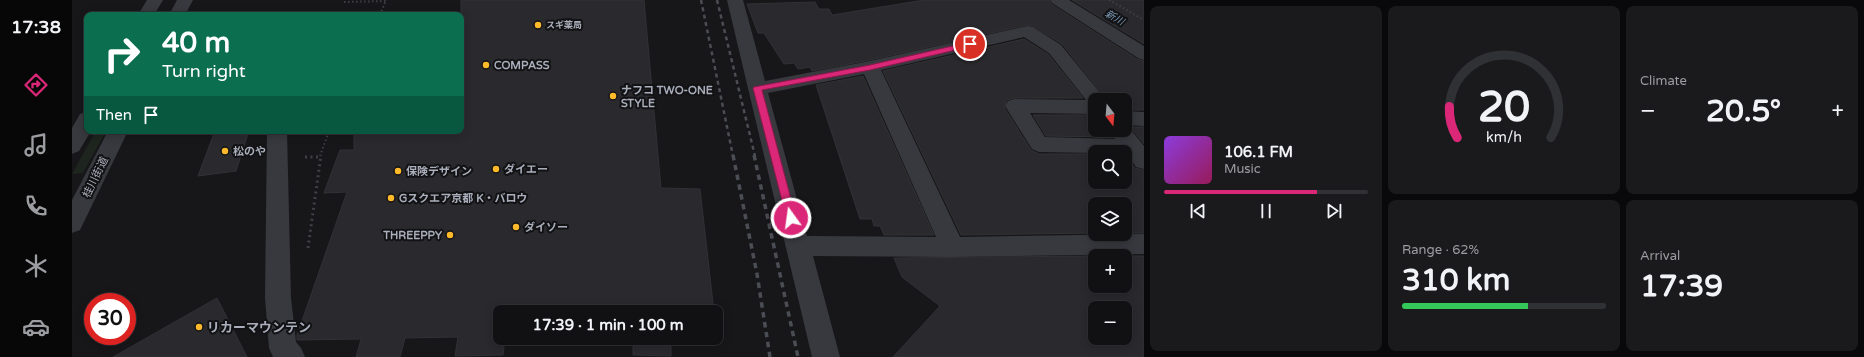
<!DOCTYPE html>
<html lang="en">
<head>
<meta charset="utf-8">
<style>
	:root { --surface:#111114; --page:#1a1a1d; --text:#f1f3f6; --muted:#9c9da0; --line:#303134; --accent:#db2777 }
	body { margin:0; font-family:"Varela Round","Noto Sans JP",sans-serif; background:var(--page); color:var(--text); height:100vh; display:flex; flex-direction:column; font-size:15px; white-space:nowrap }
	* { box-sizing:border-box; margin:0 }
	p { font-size:13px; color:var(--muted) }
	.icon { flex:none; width:22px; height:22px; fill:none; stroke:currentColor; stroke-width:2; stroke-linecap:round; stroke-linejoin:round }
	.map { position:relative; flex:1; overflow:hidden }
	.details { display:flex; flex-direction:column; gap:6px; padding:6px; background:#09090b; width:720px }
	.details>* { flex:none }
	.top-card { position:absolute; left:12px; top:12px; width:380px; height:122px; border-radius:8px; box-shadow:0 2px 10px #0003,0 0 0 1px var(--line); background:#0b6e4f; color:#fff; overflow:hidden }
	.needle { width:26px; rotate:164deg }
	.buttons { position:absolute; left:1016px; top:93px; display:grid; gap:8px }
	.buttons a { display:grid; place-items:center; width:44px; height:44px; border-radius:8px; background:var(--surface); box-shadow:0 2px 10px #0003,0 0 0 1px var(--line); font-size:20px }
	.speed { position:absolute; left:12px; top:293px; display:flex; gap:8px; font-size:20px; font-weight:700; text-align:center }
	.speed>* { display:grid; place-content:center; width:52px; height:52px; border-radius:50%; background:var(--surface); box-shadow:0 2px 10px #0003,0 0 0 1px var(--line); line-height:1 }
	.speed .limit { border:6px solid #d22; background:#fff; color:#111 }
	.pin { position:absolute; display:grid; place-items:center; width:34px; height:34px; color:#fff; margin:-17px; border:2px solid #fff; border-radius:50%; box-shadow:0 1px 4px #0007 }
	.me { position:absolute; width:44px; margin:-22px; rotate:346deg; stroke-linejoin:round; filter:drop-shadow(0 0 3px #0008) }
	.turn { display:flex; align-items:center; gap:14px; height:84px; padding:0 12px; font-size:18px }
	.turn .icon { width:52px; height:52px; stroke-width:2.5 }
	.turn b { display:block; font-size:28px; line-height:34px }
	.then { display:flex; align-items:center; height:38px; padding:0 12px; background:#0003; gap:8px; font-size:15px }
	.big { font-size:30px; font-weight:700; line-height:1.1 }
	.details .widget { flex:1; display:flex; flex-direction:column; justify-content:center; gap:6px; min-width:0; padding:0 14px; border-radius:8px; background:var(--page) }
	.details .dial { align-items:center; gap:0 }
	.dial svg { height:104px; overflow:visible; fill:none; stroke:var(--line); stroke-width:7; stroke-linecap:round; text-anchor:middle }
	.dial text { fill:var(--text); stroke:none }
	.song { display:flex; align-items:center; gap:12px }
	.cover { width:48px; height:48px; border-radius:6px; background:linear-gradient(135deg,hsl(270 70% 55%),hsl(330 70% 35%)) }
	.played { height:4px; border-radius:2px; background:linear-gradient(90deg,var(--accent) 75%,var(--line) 75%) }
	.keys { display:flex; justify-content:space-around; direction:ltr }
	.heat { display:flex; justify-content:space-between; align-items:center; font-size:22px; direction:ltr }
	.charge { height:6px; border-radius:3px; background:linear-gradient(90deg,#34c759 62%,var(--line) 0) }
	.details .tiles { flex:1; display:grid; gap:6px; grid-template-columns:repeat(3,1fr) }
	.widget:first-child { grid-row:span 2 }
	.trip { position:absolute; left:421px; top:305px; width:230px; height:40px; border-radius:8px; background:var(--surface); box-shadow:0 2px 10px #0003,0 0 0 1px var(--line); font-weight:700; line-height:40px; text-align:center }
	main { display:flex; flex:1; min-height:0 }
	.menu { display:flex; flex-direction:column; width:72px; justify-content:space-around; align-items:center; background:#070708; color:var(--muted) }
	.menu .icon { width:28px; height:28px }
	.menu .current { color:var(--accent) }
	.menu b { font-size:18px; color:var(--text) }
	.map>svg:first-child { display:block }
	.green { fill:#1d251e }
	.building { fill:#2a2a2e; stroke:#313136; fill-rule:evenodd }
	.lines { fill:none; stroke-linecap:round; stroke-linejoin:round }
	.path-far1 { stroke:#3e4046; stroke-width:2; stroke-dasharray:1.5 2.5; stroke-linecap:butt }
	.path { stroke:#3e4046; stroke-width:3; stroke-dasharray:2 3.5; stroke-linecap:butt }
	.minor { fill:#38393f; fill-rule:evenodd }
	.rail-far1 { stroke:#4b4d54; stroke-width:2.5; stroke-dasharray:4 3.5; stroke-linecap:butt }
	.rail { stroke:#4b4d54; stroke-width:3.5; stroke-dasharray:5.5 4.5; stroke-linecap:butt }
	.route { fill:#db2777; stroke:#8e194d }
	.poi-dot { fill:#feba2b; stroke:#121215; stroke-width:1.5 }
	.labels { text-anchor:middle; stroke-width:4; stroke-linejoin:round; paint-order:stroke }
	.far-poi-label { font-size:9px; font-weight:bold; fill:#a9aeba; stroke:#121215; text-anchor:start }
	.far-water-label { font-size:10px; font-style:italic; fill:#7e9bb7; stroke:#121215 }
	.poi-label { font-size:11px; font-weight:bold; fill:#a9aeba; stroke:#121215; text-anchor:start }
	.street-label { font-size:11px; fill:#a9aeba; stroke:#121215 }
	.near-poi-label { font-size:13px; font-weight:bold; fill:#a9aeba; stroke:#121215; text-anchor:start }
</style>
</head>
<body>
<main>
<nav class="menu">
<b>17:38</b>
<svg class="icon current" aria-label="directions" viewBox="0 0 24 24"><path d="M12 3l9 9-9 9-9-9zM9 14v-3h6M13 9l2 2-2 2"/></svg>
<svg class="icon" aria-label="music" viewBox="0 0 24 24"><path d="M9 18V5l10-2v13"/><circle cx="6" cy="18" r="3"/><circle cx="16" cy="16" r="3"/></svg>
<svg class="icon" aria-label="phone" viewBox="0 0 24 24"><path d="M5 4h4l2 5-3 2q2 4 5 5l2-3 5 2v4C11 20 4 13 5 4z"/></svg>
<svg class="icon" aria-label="climate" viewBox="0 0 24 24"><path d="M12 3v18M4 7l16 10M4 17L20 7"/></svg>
<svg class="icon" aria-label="car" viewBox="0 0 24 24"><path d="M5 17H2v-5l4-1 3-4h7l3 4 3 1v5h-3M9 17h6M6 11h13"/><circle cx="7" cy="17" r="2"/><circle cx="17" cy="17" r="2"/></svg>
</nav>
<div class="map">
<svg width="1072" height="357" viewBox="0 0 1072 357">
	<rect width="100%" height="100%" fill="#17171a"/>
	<path class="green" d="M24,131H34L11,173L0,174Z"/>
	<path class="building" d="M389,0H572L589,188L628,189L642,312H428V338H433L431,355L383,356L386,337L333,338L328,357H284L289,339L225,340V335L275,192L252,193L268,150H282V131H389Z
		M852,0H977L979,4L1065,59L1072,61V110H1053V100H1035L990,44L961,26L955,25L798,60L740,71L738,67L726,69L722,63L712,64L692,33H686L675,4L743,2L747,9H757L760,15Z
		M1000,0H1072V44Z
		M952,39L976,54L1011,98H943L935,100L932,107L959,150L967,154H1023V182H1053V156L1063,168L1072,170V233H1053V204H1023V233L889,235L811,71Z
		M791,76L862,235H812L808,226H802L800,219H788L744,85Z
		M961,115H1023V130H1037L1040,137L974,136Z
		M1058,127H1072V144Z
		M143,131H177L164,171L126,176Z
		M1023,256V286H1053V256H1040H1072V357H821L868,306L830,277L822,258ZM1023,308H1053V338H1023Z
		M145,298L175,357H41Z
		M561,338H599V356L561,355Z"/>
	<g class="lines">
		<path class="path-far1" d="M1037,0L1072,20
			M272,2L314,1
			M267,13H309
			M308,15L314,0
			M248,156L257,131"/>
		<path class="path" d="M233,157H248
			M236,248L249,155"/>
		<path class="minor" d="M75,0H91L82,15H66Z
			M105,0H121L113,15H97Z
			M655,0H671L693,81L798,61L955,26L961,27L989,45L1034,100H1023V114L958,113L973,137L1043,139L1038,130H1053V111L1072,112V126L1055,125L1072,146V169L1064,167L1055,154H1053V152H1023V153L967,152L960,149L933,106L936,101L943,99L1014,100L977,53L952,37L809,70L888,237L1072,234V254L881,257L741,256L768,357H740ZM792,74L864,237L735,236L696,93Z
			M978,0H997L1072,46V60L1066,58L980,3Z
			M15,112V131H19L7,151L0,154V128L8,114Z
			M36,131H56L8,230L0,233V200Z
			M195,131H215L219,298L224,342L229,348L233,357H201L197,348L193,298Z"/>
		<path class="rail-far1" d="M629,0L661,156
			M645,0L683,156"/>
		<path class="rail" d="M661,155L685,274L698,357
			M682,155L726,357"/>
	</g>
	<path class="route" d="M898,42L901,43V46L798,70L690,90L724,218L722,220H715L681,88L682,87L798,65Z"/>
	<g class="poi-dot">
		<circle cx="466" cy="25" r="4"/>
		<circle cx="414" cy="65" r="4"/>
		<circle cx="541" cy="96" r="4"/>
		<circle cx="153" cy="151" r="4"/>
		<circle cx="424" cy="169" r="4"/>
		<circle cx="326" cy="171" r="4"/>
		<circle cx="319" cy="198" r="4"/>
		<circle cx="444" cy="227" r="4"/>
		<circle cx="378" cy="235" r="4"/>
		<circle cx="127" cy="327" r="4"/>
	</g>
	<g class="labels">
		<g class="far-poi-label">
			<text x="474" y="28">スギ薬局</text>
		</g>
		<g class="far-water-label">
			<text transform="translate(1043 17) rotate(30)" y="4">新川</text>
		</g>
		<g class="poi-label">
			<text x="422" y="69">COMPASS</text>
			<text x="549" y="94">ナフコ TWO-ONE<tspan x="549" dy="13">STYLE</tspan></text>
			<text x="161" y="155">松のや</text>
			<text x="432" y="173">ダイエー</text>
			<text x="334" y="175">保険デザイン</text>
			<text x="327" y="202">Gスクエア京都 K・バロウ</text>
			<text x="452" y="231">ダイソー</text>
			<text x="370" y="239" text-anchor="end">THREEPPY</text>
		</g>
		<g class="street-label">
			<text transform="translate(23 177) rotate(-64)" y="4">桂川街道</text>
		</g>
		<g class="near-poi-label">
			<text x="135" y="332">リカーマウンテン</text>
		</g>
	</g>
</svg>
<div class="buttons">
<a><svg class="needle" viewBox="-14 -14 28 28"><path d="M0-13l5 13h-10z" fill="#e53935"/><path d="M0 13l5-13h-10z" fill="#9c9da0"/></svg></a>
<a><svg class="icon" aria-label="search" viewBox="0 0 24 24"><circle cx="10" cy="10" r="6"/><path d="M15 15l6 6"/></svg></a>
<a><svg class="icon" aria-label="layers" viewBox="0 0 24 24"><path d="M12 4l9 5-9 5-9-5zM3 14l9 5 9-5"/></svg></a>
<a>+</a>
<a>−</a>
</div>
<div class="speed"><div class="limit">30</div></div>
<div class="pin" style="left:898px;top:44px;background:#d93025"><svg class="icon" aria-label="arrive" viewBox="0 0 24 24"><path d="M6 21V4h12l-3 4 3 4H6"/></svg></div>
<svg class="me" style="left:719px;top:218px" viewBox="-20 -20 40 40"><circle r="17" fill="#db2777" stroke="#fff" stroke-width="3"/><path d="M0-11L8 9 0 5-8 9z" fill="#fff"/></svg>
<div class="trip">17:39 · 1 min · 100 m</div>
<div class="top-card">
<div class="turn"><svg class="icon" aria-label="right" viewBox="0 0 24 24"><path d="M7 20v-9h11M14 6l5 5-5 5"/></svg><div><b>40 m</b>Turn right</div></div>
<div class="then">Then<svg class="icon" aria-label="arrive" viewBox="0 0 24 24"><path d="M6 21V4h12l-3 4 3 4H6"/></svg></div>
</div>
</div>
<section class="details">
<div class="tiles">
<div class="widget">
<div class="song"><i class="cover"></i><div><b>106.1 FM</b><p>Music</p></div></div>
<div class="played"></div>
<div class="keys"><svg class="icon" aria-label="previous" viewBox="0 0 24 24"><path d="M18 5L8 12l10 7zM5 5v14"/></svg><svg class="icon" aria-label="pause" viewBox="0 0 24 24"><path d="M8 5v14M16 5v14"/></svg><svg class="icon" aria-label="next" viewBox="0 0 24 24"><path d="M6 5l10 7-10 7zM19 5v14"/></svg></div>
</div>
<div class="widget dial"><svg viewBox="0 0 100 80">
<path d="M14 69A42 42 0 1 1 86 69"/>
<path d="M14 69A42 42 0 0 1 8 45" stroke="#db2777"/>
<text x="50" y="56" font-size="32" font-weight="700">20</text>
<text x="50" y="72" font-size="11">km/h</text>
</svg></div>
<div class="widget"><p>Climate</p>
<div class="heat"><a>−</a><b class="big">20.5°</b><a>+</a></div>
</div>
<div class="widget"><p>Range · 62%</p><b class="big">310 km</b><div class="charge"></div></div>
<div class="widget"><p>Arrival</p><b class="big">17:39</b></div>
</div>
</section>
</main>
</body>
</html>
